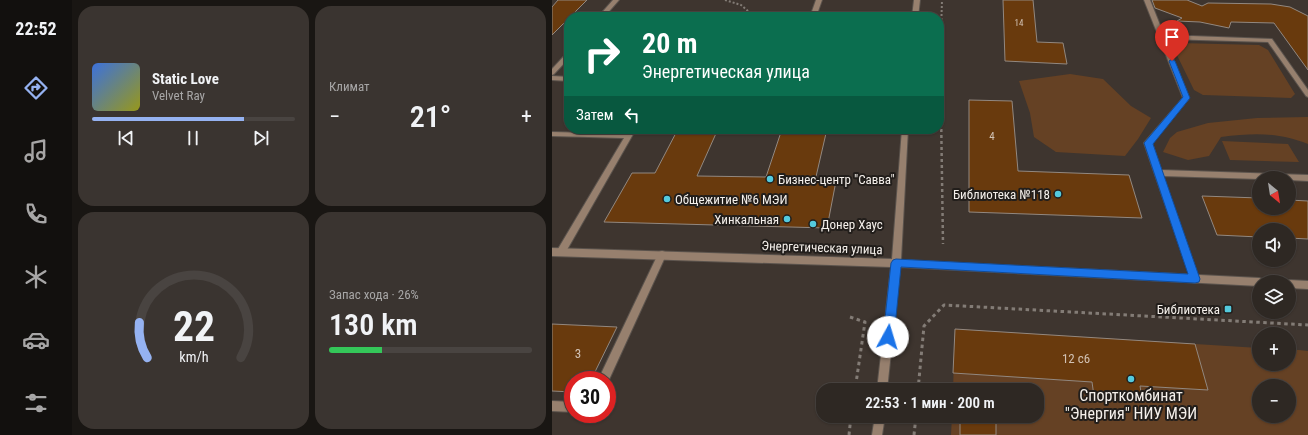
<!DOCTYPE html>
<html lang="ru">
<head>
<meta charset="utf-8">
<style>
	:root { --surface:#2e2823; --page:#3a3430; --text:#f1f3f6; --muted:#a7a6a6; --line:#494441; --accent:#95b2f1 }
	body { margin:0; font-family:"Roboto Condensed",sans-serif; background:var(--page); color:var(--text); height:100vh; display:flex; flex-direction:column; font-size:15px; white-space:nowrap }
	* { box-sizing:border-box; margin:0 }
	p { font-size:13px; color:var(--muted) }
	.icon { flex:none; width:22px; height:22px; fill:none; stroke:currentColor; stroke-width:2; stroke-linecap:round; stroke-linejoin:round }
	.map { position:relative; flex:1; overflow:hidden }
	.drawer { display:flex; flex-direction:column; gap:6px; padding:6px; background:#191613; width:480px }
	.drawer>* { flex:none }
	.guide { position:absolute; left:12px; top:12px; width:380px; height:122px; border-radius:16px; box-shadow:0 1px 3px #0004,0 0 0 1px var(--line); background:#0b6e4f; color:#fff; overflow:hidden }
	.needle { width:26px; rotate:150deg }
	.tools { position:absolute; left:700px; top:171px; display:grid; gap:8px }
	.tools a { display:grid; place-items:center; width:44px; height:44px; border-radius:50%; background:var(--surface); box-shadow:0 1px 3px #0004,0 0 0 1px var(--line); font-size:20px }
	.speed { position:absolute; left:12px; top:371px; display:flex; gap:8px; font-size:20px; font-weight:700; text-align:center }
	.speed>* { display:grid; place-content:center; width:52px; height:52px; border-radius:50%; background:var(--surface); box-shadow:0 1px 3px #0004,0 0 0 1px var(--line); line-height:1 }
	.speed .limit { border:6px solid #d22; background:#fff; color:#111 }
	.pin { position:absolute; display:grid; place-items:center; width:34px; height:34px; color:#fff; margin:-41px -17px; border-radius:50% 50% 50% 0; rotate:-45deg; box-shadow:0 0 4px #0007 }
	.pin .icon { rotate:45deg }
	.me { position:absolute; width:44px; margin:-22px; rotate:6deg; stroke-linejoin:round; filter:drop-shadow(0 0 3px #0008) }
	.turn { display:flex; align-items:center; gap:14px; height:84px; padding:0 12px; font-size:18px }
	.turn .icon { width:52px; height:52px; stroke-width:2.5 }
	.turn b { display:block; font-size:28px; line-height:34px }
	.then { display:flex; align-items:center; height:38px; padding:0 12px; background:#0003; gap:8px; font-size:15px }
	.big { font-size:30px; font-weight:600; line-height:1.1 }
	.drawer .widget { flex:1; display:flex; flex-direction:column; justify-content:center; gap:6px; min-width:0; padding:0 14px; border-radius:16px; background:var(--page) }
	.drawer .dial { align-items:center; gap:0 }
	.dial svg { height:104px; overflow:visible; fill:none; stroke:var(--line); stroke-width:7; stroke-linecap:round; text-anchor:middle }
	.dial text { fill:var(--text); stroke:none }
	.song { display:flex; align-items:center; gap:12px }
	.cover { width:48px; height:48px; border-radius:6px; background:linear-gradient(135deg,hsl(220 70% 55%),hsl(60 70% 35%)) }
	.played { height:4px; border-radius:2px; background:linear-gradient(90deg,var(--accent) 75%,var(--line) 75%) }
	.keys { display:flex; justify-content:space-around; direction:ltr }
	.heat { display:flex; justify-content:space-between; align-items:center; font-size:22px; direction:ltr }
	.charge { height:6px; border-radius:3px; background:linear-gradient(90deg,#34c759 26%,var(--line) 0) }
	.drawer .tiles { flex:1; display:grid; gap:6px; grid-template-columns:repeat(2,1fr) }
	.trip { position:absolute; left:264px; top:383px; width:228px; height:40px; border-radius:16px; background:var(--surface); box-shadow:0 1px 3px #0004,0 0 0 1px var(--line); font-weight:600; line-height:40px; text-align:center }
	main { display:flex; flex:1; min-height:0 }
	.tabs { display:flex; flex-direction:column; width:72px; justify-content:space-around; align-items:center; background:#12100e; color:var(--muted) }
	.tabs .icon { width:28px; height:28px }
	.tabs .active { color:var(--accent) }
	.tabs b { font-size:18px; color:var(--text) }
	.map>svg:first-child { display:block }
	.green { fill:#654124; fill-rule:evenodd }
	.building { fill:#693a0d; stroke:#928880 }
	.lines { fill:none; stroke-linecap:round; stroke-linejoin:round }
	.service-casing { stroke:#5b534d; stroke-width:2 }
	.minor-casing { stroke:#5b534d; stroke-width:2 }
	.path-far2 { stroke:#837c76; stroke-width:2; stroke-dasharray:2 2; stroke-linecap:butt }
	.path-far1 { stroke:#837c76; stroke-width:2.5; stroke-dasharray:3 3; stroke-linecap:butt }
	.path { stroke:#837c76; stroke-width:3; stroke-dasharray:3.5 3.5; stroke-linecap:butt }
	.service { fill:#97806e; fill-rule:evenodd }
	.minor { fill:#97806e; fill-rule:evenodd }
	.route { fill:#1a73e8; stroke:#114b97 }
	.poi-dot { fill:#54cadd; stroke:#221e1b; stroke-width:1.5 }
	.labels { text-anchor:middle; stroke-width:4; stroke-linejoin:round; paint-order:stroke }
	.far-number-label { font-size:9px; fill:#d2c2b4 }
	.number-label { font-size:11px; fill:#d2c2b4 }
	.poi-label { font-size:13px; fill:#f5f0eb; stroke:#221e1b; text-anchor:start }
	.street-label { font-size:13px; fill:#f5f0eb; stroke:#221e1b }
	.near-number-label { font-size:13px; fill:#d2c2b4 }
	.near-poi-label { font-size:16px; fill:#f5f0eb; stroke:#221e1b }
</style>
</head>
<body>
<main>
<nav class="tabs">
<b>22:52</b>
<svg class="icon active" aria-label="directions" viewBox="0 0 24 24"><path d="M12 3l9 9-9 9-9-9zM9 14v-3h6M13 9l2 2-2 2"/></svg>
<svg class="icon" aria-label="music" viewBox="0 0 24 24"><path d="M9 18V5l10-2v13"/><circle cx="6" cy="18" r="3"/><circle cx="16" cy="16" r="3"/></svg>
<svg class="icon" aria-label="phone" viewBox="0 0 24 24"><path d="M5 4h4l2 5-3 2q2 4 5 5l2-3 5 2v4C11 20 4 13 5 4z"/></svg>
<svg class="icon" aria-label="climate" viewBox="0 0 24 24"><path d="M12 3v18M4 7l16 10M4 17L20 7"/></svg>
<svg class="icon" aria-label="car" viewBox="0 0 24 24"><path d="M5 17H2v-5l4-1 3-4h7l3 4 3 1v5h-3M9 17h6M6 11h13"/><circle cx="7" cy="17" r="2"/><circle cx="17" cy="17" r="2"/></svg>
<svg class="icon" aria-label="filters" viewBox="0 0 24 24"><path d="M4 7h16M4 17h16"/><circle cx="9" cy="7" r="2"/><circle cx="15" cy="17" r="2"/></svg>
</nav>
<section class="drawer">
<div class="tiles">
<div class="widget">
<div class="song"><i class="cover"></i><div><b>Static Love</b><p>Velvet Ray</p></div></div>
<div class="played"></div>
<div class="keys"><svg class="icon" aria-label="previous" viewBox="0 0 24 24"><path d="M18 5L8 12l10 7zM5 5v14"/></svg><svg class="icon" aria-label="pause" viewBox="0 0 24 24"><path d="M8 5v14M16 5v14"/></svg><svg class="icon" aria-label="next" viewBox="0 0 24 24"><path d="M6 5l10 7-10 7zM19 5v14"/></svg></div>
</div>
<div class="widget"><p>Климат</p>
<div class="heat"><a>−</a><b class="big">21°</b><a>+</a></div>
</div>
<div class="widget dial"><svg viewBox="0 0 100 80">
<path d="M14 69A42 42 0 1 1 86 69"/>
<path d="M14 69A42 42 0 0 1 8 42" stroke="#95b2f1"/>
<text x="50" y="56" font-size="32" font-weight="700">22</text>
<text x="50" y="72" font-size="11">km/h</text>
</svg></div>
<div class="widget"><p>Запас хода · 26%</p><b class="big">130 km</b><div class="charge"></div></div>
</div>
</section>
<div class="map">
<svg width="756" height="435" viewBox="0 0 756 435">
	<rect width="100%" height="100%" fill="#3e352f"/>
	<path class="green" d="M626,43L707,45L716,50L743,94L739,98L651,95L642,90L621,47Z
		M518,74L551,79L579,106L599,118L586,139L573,156L504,152L482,137L478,113L467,81Z
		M756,117V144C725,132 702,133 669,137L657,156L636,160L611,152L618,138L625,132L656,123L705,118Z
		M670,141L736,144L747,162L678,160Z
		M403,329L707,348V364H737V349L756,351V435H399L400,416H485V390H401ZM707,386H737V416H707Z"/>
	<path class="building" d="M6,0H35L0,35V7Z
		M451,0H481L485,42L511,43L515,64L453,61Z
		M600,0H635L650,6L656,3L719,4L738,7L756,16V70L722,23L679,22L677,28L648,22L625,21L630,18L603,8Z
		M417,100L460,101L466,171L577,175L590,218L417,212Z
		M126,129H166L145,176L214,177L230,129H275L263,181H284L275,228L52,222L80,173H103Z
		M650,196L707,198V208H737V200L756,201V239L737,238V230H707V237L665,235Z
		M0,324L65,327L39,380H21V392L0,391Z
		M403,329L643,344L656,390L588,386L590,399L542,396L540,382L401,373Z
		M408,416H444V435H408Z"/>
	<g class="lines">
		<g class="service-casing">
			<path id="service" d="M61,0H67L52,17H46Z
				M264,0H270L264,17H258Z
				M592,0H598L612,35L720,39L756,90V97L754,96L716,42L613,39L637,98L600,143L609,170L756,175V181L737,180V178H707V179L611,176L647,279L646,282L643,283L640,282L639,279L592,143L631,98Z
				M17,52V58L2,74L0,75V69L15,53Z
				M0,76L17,77V81L0,80Z
				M78,129H84L12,255L9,256L6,255L5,252L6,249L72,138L0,136V132L75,134Z
				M110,251L113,252L114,255L55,384V380H47L48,376L107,252Z
				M0,401L21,402V412L0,411Z"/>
		</g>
		<g class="minor-casing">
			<path id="minor" d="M362,0H368L366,17H360Z
				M350,129H356L349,260L707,278L710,279L711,282H707V286L348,267L335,390H325L339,267L0,256V248L340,259Z
				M737,280L756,281V289L737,288V282H733Z
				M323,416H333L330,435H320Z"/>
		</g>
		<path class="path-far2" d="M173,0L189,5L203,17
			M389,112L388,66L390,0"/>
		<path class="path-far1" d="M389,111L391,244"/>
		<path class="path" d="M298,317L313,322L303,390
			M366,390L372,326L392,305L756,325
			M297,435L299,416
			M362,435L364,416"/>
		<use href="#service" class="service"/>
		<use href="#minor" class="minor"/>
	</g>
	<path class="route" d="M620,59L623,61L638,98L601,144L648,279L647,282L643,283L349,267L342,337L340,341L336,342L333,341L331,337L339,263L341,260L344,259L636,274L592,143L631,97L617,61Z"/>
	<g class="poi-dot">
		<circle cx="218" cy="179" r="4"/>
		<circle cx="506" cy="194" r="4"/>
		<circle cx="115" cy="199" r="4"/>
		<circle cx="235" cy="219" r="4"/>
		<circle cx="261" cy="224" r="4"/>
		<rect x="672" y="305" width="8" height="8" rx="2"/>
		<circle cx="579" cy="379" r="4"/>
	</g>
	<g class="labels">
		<g class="far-number-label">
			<text x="467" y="26">14</text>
		</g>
		<g class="number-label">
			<text x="440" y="140">4</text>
		</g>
		<g class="poi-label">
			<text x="226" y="184">Бизнес-центр "Савва"</text>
			<text x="498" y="199" text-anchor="end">Библиотека №118</text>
			<text x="123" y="204">Общежитие №6 МЭИ</text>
			<text x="227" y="224" text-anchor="end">Хинкальная</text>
			<text x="269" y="229">Донер Хаус</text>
			<text x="668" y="314" text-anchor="end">Библиотека</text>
		</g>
		<g class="street-label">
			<text transform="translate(270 247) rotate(2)" y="5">Энергетическая улица</text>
		</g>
		<g class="near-number-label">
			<text x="26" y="358">3</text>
			<text x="524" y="363">12 с6</text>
		</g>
		<g class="near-poi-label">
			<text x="579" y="401">Спорткомбинат<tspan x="579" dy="18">"Энергия" НИУ МЭИ</tspan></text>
		</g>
	</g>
</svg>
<div class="tools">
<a><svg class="needle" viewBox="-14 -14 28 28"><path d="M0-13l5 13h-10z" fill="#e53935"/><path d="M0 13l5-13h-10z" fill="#a7a6a6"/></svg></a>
<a><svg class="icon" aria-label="sound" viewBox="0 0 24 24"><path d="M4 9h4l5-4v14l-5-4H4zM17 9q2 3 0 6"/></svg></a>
<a><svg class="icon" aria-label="layers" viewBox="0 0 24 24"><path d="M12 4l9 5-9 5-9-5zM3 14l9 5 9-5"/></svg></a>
<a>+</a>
<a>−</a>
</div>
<div class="speed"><div class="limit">30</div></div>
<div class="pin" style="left:620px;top:61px;background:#d93025"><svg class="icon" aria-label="arrive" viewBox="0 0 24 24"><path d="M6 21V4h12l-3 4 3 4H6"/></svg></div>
<svg class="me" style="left:336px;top:337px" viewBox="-20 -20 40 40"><circle r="19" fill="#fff"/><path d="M0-13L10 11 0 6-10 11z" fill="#1a73e8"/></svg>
<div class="trip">22:53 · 1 мин · 200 m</div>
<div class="guide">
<div class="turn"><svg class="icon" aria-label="right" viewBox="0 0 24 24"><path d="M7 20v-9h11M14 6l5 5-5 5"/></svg><div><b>20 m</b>Энергетическая улица</div></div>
<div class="then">Затем<svg class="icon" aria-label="left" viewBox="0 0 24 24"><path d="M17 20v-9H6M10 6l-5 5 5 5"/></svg></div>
</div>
</div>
</main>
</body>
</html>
